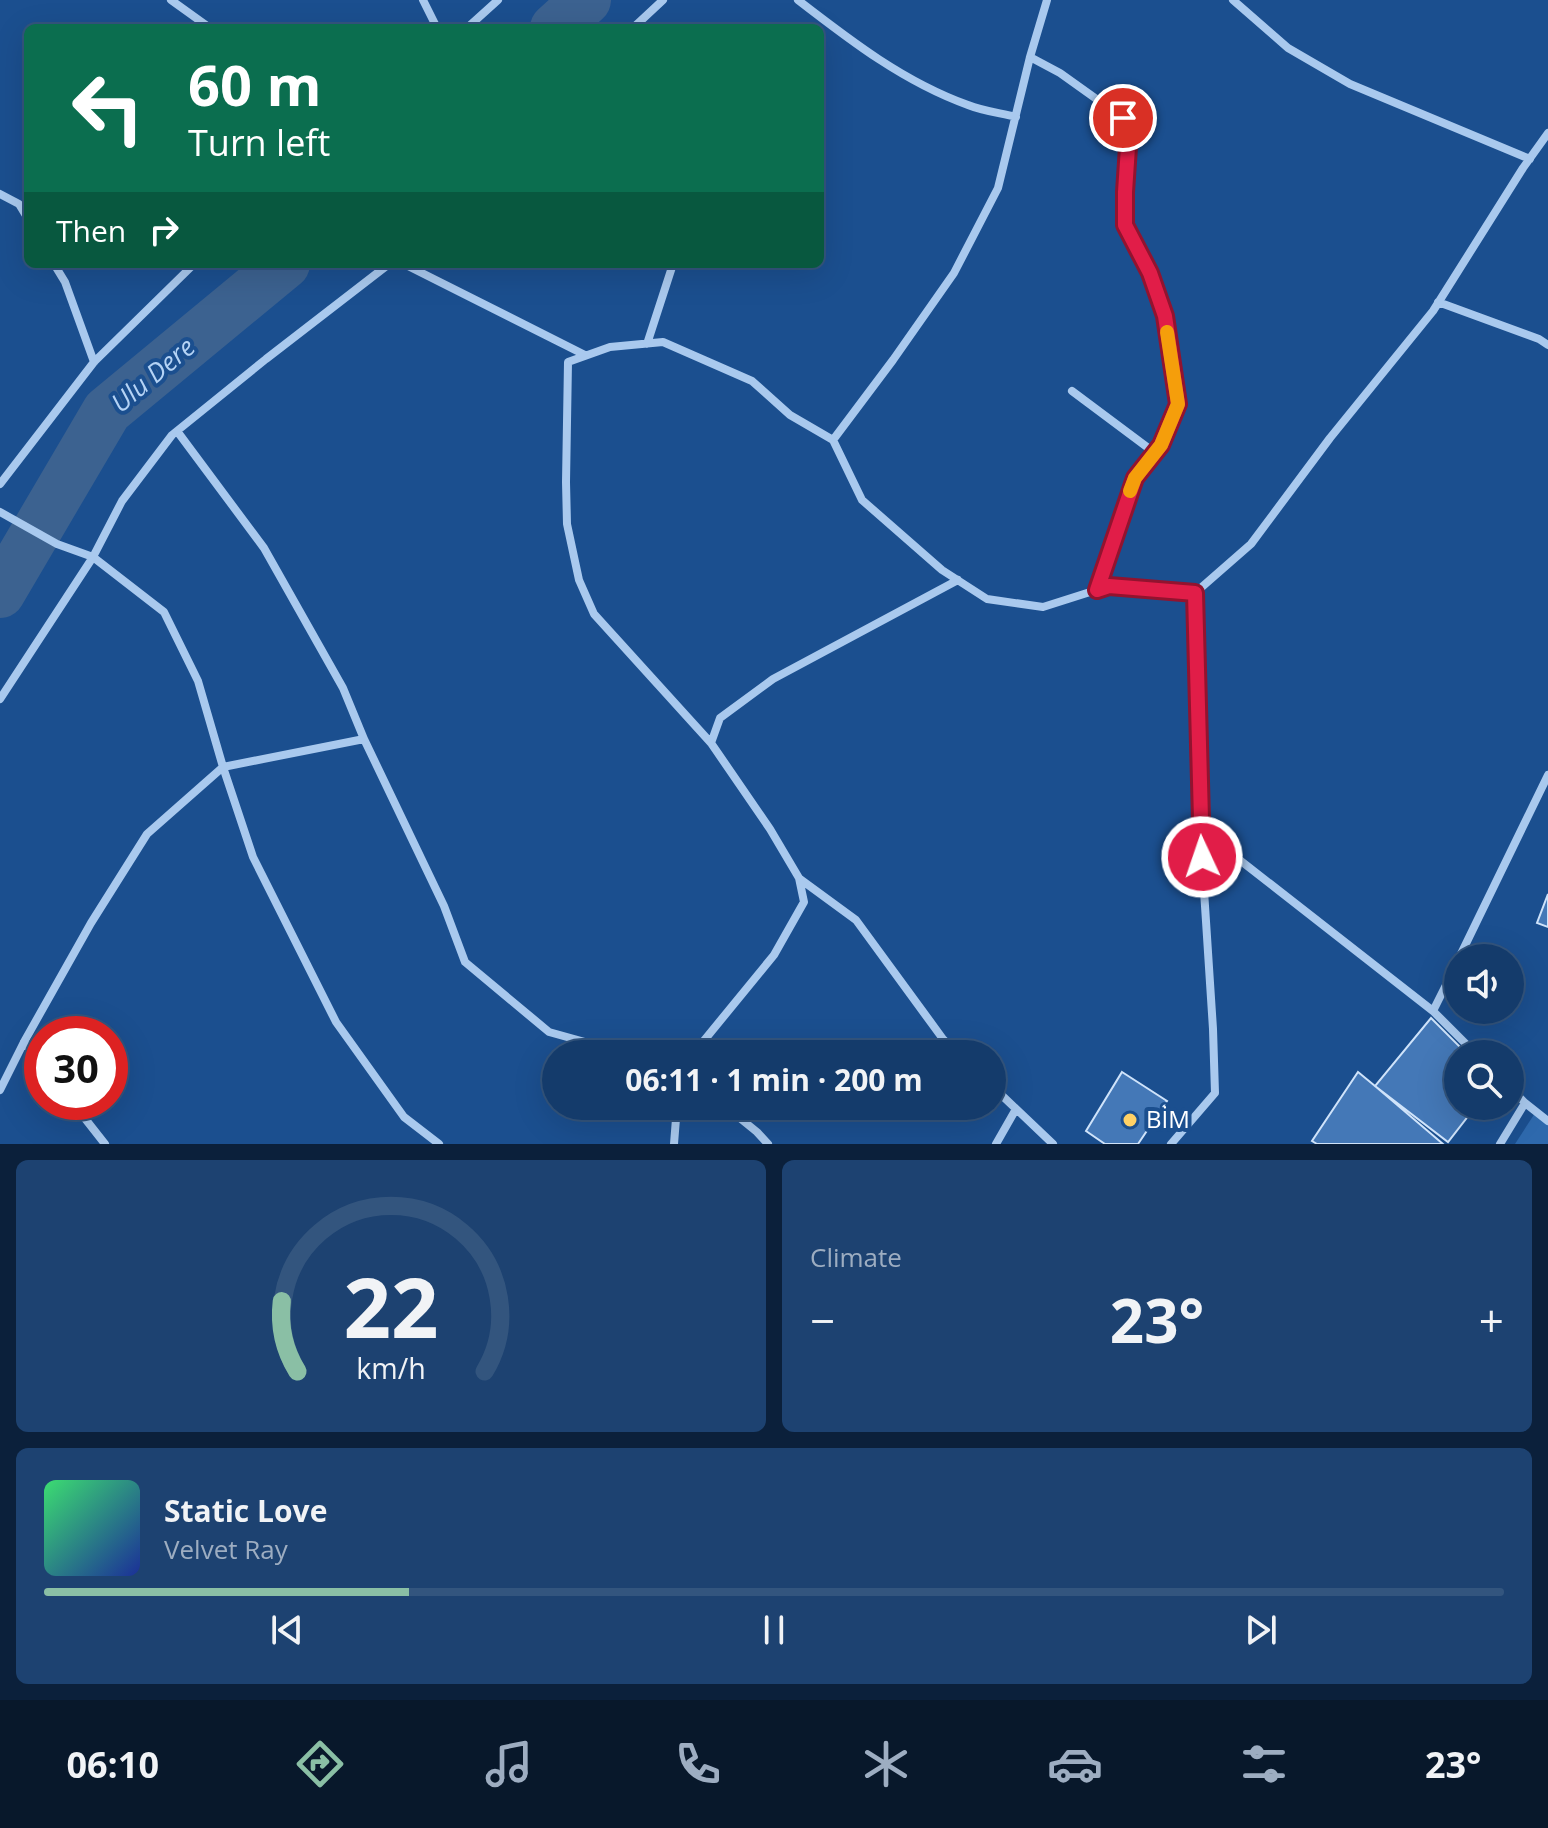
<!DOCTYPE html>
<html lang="en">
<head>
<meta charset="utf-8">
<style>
	:root { --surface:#143b6b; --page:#1d4271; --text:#f1f3f6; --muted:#9dadc1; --line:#33557e; --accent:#8abfa5 }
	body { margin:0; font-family:"Open Sans",sans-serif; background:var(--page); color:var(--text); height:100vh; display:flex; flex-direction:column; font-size:30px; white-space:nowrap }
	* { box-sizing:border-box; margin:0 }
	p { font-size:26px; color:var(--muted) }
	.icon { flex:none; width:44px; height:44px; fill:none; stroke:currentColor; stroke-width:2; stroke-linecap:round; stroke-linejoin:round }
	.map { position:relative; height:1144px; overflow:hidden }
	.drawer { display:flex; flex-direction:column; gap:16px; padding:16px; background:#0b203b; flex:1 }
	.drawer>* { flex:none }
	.hud { position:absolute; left:24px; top:24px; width:800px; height:244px; border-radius:12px; box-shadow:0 8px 32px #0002,0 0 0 2px var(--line); background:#0b6e4f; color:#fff; overflow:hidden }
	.buttons { position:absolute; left:1444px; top:944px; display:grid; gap:16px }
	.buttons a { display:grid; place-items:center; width:80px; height:80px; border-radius:50%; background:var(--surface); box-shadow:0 8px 32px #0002,0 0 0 2px var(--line); font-size:40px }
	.speed { position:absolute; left:24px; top:1016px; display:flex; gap:16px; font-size:40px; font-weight:700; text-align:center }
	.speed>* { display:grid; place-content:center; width:104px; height:104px; border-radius:50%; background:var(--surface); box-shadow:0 8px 32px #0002,0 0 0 2px var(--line); line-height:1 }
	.speed .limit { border:12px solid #d22; background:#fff; color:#111 }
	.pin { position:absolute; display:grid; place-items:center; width:68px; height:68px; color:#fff; margin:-34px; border:4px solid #fff; border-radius:50%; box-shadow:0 2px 8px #0007 }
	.me { position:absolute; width:88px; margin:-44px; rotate:357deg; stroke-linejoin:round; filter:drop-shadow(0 0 6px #0008) }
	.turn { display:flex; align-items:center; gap:28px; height:168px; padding:0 32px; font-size:36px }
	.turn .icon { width:104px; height:104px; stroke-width:2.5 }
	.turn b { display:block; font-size:56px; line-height:68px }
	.then { display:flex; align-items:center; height:76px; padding:0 32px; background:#0003; gap:16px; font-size:30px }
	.big { font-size:60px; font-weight:700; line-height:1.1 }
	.drawer .widget { flex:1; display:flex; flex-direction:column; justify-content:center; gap:12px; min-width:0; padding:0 28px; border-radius:12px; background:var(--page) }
	.drawer .dial { align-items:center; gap:0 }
	.dial svg { height:208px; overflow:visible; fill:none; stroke:var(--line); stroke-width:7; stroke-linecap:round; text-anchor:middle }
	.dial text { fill:var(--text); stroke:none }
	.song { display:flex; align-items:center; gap:24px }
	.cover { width:96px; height:96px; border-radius:12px; background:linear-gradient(135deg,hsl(140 70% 55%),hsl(230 70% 35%)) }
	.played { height:8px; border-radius:4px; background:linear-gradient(90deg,var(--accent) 25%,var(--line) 25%) }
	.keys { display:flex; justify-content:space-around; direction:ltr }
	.heat { display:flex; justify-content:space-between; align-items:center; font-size:44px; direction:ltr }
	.drawer .tiles { flex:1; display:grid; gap:16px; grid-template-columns:1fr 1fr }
	.widget:last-child { grid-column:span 2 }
	.trip { position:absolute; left:542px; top:1040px; width:464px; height:80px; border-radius:40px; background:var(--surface); box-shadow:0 8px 32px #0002,0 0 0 2px var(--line); font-weight:700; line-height:80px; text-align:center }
	.tabs { display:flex; height:128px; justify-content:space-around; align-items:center; background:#08182b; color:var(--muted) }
	.tabs .icon { width:56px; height:56px }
	.tabs .on { color:var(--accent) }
	.tabs b { font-size:36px; color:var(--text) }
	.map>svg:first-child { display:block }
	.green { fill:#2e69ad }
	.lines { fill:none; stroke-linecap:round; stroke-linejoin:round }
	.river { stroke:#3c6290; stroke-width:50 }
	.building { fill:#4478b7; stroke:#cfe3fa; stroke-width:2 }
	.street { stroke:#a9c9ee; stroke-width:8 }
	.route-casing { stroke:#92132f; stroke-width:20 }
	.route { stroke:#e11d48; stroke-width:14 }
	.slow { stroke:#f59e0b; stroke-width:14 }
	.poi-dot { fill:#ffd166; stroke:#1b4f8f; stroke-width:3 }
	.labels { text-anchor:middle; stroke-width:8; stroke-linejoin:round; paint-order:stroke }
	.poi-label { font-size:24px; fill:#fff; stroke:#1b4f8f; text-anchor:start }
	.water-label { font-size:26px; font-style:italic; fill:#b5d3f5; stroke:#1b4f8f }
</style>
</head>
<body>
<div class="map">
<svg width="1548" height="1144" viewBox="0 0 1548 1144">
	<rect width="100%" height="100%" fill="#1b4f8f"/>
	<path class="green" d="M1535,1113L1548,1125V1144H1515Z"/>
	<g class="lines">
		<path class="river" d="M555,28L586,0
			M0,593L107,411L285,264"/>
	</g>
	<path class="building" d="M1548,894V927L1537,923Z
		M1431,1018L1467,1054H1458V1106H1476L1448,1142L1375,1086Z
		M1122,1072L1167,1101L1138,1144H1105L1086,1131Z
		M1358,1072L1375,1086L1443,1144H1317L1312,1141Z"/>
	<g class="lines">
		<path class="street" d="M171,0L210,28
			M423,0L437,28
			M798,0C851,41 904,82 968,105C983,111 1000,113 1016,117
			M1047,0L1030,57L998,188L954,273L893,360L833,440L862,500L942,570L987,599L1043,607L1109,586L1195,593L1251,544L1330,438L1433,311L1523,168L1548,133
			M1233,0L1288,48L1350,84L1530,159
			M467,28L498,0
			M633,28L663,0
			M1030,57L1060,73L1123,118L1128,147L1125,192V225L1150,273L1165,316L1178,404L1161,445L1135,478L1097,590
			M0,194L19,204L28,219
			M54,264L65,282L94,362
			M404,264L585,355
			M1438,302L1539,339L1548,345
			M647,344L673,264
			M1072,391L1155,453
			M177,431L264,548L343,688L364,739
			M0,484L94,362L194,264
			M0,512L57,544L93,557L164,612L198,681L223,767L364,739L444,906L465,962L549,1032L628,1054
			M1195,593L1200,829L1433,1011
			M0,699L93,557L122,501L172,435L266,359L389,264
			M711,743L594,614L579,580L567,524L566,482L568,362L610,347L663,342L752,381L790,415L833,440
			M800,879L856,920L943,1039L958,1054
			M1459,958L1548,775
			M1458,961L1433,1011L1476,1054
			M24,1042L42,1065
			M693,1054L774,955L804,902L799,878L770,829L711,743L720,718L773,679L958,580
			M992,1086L1053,1144
			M1510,1088L1525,1103L1548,1121
			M0,1090L24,1042L91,923L147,834L223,767L253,857L336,1022L404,1117L439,1144
			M72,1102L105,1144
			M725,1106L757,1132L768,1144
			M674,1144L677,1106
			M996,1144L1016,1109
			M1171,1144L1215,1093L1213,1029L1200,829
			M1500,1144L1525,1103"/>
	</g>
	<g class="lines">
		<g class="route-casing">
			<path id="route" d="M1123,118L1128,147L1125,192V225L1150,273L1165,316L1178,404L1161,445L1135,478L1097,590L1109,586L1195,593L1202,857"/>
		</g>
		<use href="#route" class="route"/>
		<path class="slow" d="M1130,491L1135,478L1161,445L1178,404L1167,332"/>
	</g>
	<circle class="poi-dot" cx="1130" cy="1120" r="8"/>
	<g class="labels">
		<g class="poi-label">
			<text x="1146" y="1128">BİM</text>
		</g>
		<g class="water-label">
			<text transform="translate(153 375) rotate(-40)" y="9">Ulu Dere</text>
		</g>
	</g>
</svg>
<div class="buttons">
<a><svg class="icon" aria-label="sound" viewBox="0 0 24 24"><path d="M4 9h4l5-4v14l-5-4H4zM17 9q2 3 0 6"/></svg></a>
<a><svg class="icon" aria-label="search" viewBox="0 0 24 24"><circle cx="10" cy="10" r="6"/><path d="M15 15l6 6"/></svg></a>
</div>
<div class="speed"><div class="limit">30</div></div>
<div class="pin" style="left:1123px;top:118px;background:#d93025"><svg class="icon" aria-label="arrive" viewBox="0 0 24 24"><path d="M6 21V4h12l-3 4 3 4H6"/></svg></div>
<svg class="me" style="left:1202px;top:857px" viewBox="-20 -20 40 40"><circle r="17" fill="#e11d48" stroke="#fff" stroke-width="3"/><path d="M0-11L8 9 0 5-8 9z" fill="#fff"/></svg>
<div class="trip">06:11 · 1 min · 200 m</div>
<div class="hud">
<div class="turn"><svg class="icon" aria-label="left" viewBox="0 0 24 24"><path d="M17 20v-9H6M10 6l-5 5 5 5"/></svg><div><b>60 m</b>Turn left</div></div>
<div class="then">Then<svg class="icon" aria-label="right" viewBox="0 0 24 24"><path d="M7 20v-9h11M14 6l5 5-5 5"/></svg></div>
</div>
</div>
<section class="drawer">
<div class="tiles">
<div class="widget dial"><svg viewBox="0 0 100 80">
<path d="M14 69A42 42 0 1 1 86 69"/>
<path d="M14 69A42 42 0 0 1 8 42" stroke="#8abfa5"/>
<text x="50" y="56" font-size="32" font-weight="700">22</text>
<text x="50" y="72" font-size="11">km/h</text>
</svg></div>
<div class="widget"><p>Climate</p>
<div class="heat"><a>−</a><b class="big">23°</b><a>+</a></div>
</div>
<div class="widget">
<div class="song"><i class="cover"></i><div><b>Static Love</b><p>Velvet Ray</p></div></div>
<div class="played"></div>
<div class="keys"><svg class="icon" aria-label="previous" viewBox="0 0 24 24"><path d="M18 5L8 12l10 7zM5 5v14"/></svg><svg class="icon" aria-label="pause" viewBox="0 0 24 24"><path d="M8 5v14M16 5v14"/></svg><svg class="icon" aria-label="next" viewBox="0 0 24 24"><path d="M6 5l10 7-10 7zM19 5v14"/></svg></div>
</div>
</div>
</section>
<nav class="tabs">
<b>06:10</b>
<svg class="icon on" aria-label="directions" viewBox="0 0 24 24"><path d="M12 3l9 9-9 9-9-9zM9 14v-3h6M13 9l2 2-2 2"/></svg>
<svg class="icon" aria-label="music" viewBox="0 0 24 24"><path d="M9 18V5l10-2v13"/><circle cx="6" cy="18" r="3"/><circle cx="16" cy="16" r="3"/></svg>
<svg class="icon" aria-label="phone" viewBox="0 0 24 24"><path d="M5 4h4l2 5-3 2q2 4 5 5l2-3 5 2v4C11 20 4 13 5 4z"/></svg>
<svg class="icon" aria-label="climate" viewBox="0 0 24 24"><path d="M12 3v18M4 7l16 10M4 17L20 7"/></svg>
<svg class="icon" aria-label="car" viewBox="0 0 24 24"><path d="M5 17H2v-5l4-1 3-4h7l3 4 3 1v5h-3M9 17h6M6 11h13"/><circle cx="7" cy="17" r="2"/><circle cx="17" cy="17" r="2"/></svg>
<svg class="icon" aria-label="filters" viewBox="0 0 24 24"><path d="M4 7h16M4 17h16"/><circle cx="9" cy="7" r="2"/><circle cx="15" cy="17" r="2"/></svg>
<b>23°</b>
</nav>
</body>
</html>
